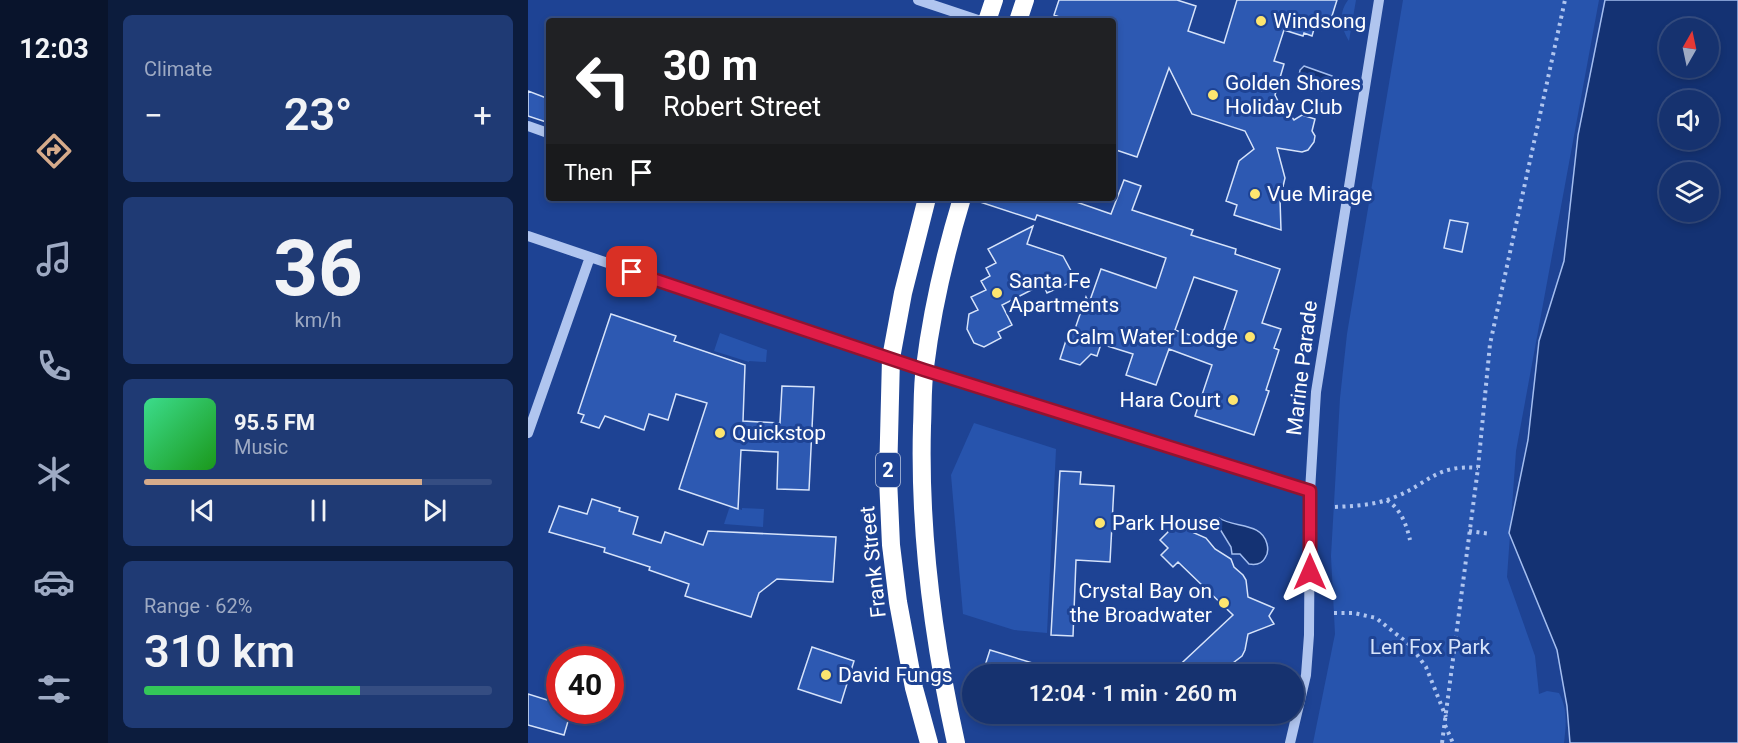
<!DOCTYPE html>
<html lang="en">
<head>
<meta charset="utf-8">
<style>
	:root { --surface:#16326f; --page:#1f3a74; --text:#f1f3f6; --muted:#9eaac3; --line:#354d82; --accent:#d6ab8b }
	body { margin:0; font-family:Roboto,sans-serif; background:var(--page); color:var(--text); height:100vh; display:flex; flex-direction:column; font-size:22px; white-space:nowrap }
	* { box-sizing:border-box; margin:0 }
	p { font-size:20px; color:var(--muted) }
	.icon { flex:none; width:33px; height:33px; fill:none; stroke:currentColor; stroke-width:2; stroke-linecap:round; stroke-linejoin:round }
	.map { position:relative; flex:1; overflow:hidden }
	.drawer { display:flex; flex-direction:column; gap:15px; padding:15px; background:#0c1c3d; width:420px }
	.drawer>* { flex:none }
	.banner { position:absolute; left:18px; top:18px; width:570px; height:183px; border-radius:6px; box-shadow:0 3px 9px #0003,0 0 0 2px var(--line); background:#202124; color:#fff; overflow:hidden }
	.needle { width:39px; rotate:9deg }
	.fabs { position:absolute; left:1131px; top:18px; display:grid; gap:12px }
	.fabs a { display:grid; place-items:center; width:60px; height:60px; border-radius:50%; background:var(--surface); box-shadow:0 3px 9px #0003,0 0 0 2px var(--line); font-size:30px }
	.speed { position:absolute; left:18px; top:646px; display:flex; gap:12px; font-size:30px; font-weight:700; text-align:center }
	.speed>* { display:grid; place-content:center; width:78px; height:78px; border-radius:50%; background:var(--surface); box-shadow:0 3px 9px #0003,0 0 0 2px var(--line); line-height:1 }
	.speed .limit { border:9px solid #d22; background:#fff; color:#111 }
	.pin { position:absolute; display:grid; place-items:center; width:51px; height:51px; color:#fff; margin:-26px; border-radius:12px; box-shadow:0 3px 9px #0006 }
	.me { position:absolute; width:66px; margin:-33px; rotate:0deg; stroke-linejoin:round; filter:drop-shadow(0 0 4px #0008) }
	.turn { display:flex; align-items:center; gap:21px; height:126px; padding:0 18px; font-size:27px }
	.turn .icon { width:78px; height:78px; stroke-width:2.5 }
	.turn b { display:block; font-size:42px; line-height:51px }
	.then { display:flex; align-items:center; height:57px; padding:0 18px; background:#0003; gap:12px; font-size:22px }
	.big { font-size:45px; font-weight:600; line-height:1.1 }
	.drawer .card { flex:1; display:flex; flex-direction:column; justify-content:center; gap:9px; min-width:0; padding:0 21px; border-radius:9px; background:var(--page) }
	.drawer .dial { align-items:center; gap:0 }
	.dial b { font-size:78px; line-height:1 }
	.song { display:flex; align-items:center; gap:18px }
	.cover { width:72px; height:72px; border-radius:9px; background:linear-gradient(135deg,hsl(150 70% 55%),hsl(120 70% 35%)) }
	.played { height:6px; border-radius:3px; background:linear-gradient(90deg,var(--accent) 80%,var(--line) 80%) }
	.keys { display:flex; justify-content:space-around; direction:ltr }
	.heat { display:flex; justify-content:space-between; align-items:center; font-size:33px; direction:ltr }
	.charge { height:9px; border-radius:4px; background:linear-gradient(90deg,#34c759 62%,var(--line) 0) }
	.trip { position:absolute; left:434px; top:664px; width:342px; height:60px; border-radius:30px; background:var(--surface); box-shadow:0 3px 9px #0003,0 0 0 2px var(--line); font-weight:600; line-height:60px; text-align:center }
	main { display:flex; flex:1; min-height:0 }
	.tab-bar { display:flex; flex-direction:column; width:108px; justify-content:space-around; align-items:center; background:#09142c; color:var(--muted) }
	.tab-bar .icon { width:42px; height:42px }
	.tab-bar .current { color:var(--accent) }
	.tab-bar b { font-size:27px; color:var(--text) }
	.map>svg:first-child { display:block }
	.green { fill:#2754ad }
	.water { fill:#143273; stroke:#a4bef0; stroke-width:1.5; fill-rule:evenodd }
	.building { fill:#2d59b2; stroke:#d6e3fa; stroke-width:1.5; fill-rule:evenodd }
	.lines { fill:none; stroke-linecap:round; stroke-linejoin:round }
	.path { stroke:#b0c5ef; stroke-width:4; stroke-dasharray:3 4.5; stroke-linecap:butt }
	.minor { stroke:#b0c5ef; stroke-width:10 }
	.highway { stroke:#fff; stroke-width:18 }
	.route-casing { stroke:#92132f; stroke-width:15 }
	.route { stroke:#e11d48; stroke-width:10 }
	.poi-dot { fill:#fde56f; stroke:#1e4394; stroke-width:2 }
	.labels { text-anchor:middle; stroke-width:6; stroke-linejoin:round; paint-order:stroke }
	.shield { fill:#1e4394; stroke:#bcc7df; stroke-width:1.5 }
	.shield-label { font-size:20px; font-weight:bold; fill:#fff }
	.poi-label { font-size:21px; fill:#fff; stroke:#1e4394; text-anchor:start }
	.street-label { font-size:21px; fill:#fff; stroke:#1e4394 }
	.park-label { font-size:21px; fill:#d6e3fa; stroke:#1e4394 }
</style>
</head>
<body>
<main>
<nav class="tab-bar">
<b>12:03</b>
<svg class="icon current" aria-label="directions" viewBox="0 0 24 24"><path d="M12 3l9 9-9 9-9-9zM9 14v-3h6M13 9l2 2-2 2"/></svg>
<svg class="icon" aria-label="music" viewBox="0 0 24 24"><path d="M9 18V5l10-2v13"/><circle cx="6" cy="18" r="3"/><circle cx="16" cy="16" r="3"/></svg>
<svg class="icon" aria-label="phone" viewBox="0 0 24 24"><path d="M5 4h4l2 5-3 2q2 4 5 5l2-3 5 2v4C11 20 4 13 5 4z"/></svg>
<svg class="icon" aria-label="climate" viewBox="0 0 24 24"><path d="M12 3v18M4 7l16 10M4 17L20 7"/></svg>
<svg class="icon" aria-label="car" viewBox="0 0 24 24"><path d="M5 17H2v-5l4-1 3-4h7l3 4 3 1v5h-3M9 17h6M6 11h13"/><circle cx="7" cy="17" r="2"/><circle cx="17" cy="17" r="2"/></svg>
<svg class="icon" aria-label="filters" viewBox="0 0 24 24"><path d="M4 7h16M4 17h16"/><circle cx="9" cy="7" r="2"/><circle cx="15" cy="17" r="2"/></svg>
</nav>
<section class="drawer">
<div class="card"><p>Climate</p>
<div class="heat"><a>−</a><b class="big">23°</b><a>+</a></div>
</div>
<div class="card dial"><b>36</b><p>km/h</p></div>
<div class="card">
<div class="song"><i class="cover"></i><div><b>95.5 FM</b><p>Music</p></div></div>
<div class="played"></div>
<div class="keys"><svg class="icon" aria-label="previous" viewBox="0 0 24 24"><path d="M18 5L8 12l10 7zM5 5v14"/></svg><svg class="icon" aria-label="pause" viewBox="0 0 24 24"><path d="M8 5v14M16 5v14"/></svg><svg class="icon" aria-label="next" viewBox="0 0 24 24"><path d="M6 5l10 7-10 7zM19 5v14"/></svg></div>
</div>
<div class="card"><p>Range · 62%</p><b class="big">310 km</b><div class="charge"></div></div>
</section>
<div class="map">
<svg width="1210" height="743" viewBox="0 0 1210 743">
	<rect width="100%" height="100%" fill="#1e4394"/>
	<path class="green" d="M820,0H828L821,41C813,28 810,13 820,0Z
		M875,0H1071L988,451L979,577L1007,656L1011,694L1019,691L1031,693C1040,709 1038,726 1036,743H785L807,634L803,556L812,398L819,334Z
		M192,333L239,350L238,362L221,361V362L186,351Z
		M446,423L528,449L519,633L486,630L435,614L423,475Z
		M202,506L214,510V508L236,509L235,527L196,524Z"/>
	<path class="water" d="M1077,0H1210V743H1042L1039,706L1029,650L981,533L1000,440L1011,341L1036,261L1050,135ZM1142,28H1180V68H1142ZM1142,100H1180V140H1142ZM1142,172H1180V212H1142Z
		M776,66L804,76L807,80L805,86L796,91L782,90L771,76L772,70Z
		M691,518C706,528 734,522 739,544C740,548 740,554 737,558C734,564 727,565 721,564L712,554H704L703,547L687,521Z"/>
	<path class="building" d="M531,0H649L668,6L660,31L696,43L709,0H809L803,19L790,15L784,36L776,33L775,36L756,30L746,61L756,64L747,95L753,107L757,108L766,120L774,115L787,119L784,131L787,136L786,142L780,150L774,152L749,148L757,178L752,199L753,230L706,215L709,205L698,201L711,161L726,149L717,131L664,114L641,68L609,157L585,149V21H533L534,18L526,15Z
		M0,91L21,99V123L0,116Z
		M596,180L613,186L604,210L665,230L663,235L708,249L707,254L752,269L734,323L753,329L746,348L751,350L738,390L741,391L726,435L667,416L684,365L641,349L628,385L598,375L605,354L573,344L569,356L563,354L552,365L532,359L542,328L547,329L558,297L561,303L573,269L628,288L638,258L509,215L507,220L449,201L450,198H537L583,214ZM666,277L709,291L691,345L647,330Z
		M922,220L940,223L934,252L916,248Z
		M505,226L499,244L535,256L548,280L519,293L515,284L474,305L484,325L470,332L473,338L456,347L446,343L439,329L441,314L450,310L443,297L458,290L453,281L462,276L458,268L468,263L460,249Z
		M83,314L148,336L146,341L217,365L215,421L252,423L254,386L286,387L281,490L249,489L250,452L213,450L210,509L151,489L179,403L148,394L140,420L121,414L116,430L77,416L71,428L53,422L56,415L50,413Z
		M532,471L553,472L552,484L586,486L582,562L548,560L545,636L523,635Z
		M64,499L92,508L91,511L110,517L105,534L133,543L137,532L175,545L180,531L308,537L305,582L249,579L231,593L223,617L157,596L161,584L121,570L122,567L76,552L77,548L21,532L31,506L59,514Z
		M644,528H655L678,538L687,549L703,559L706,567L715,575L718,580L720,597L746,608L741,616L746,624L720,634L717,650L714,656L705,663L700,675H641L705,615L650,562L645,567L633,555L640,548L632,540Z
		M284,647L326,661L313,703L270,689Z
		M462,650L531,671L530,675H454Z
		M0,694L29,703L27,711H43L36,735L0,725Z"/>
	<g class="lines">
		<path class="path" d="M859,500C873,510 878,523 882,540
			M807,507C827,506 848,505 867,497C900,484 908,464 950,468
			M941,531L963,534
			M806,613H826L848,618L882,645L898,667L918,717
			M917,725L925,743
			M914,743L950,468L962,344L1037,0"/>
		<path class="minor" d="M390,0L453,21
			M0,126L17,132
			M0,236L396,370L782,491
			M0,433L62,257
			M762,743L778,675L781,635L782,491L788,392L851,0"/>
		<path class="highway" d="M459,21L466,0
			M490,21L497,0
			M399,198L375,293L363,358L360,478L363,545L370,602L386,688L401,743
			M428,743C405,639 391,534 394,426C395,407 394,387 397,367C404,310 417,254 434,198"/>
	</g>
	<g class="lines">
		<g class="route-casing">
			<path id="route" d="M104,272L396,370L782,491V572"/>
		</g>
		<use href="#route" class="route"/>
	</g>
	<g class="poi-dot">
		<circle cx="733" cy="21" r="6"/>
		<circle cx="685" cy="95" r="6"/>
		<circle cx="727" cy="194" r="6"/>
		<circle cx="469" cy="293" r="6"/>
		<circle cx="722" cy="337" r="6"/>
		<circle cx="705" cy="400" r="6"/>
		<circle cx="192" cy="433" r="6"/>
		<circle cx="572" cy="523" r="6"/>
		<circle cx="696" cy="603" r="6"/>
		<circle cx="298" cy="675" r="6"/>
	</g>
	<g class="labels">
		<rect class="shield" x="348" y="453" width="24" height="34" rx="4.5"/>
		<g class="shield-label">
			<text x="360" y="477">2</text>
		</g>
		<g class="poi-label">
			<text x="745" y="28">Windsong</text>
			<text x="697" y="90">Golden Shores<tspan x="697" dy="24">Holiday Club</tspan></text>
			<text x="739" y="201">Vue Mirage</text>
			<text x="481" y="288">Santa Fe<tspan x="481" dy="24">Apartments</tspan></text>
			<text x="710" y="344" text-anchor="end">Calm Water Lodge</text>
			<text x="693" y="407" text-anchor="end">Hara Court</text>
			<text x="204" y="440">Quickstop</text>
			<text x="584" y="530">Park House</text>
			<text x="684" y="598" text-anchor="end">Crystal Bay on<tspan x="684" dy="24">the Broadwater</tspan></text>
			<text x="310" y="682">David Fungs</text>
		</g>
		<g class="street-label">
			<text transform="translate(774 368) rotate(-83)" y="7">Marine Parade</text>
			<text transform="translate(345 562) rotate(-96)" y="7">Frank Street</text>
		</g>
		<g class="park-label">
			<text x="902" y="654">Len Fox Park</text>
		</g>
	</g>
</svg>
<div class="fabs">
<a><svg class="needle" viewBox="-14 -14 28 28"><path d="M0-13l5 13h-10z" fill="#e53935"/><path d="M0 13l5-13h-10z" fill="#9eaac3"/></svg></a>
<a><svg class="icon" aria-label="sound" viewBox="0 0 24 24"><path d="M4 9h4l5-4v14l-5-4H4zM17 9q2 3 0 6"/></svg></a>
<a><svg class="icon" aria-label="layers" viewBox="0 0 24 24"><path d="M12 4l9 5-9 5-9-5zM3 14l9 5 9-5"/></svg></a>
</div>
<div class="speed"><div class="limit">40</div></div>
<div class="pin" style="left:104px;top:272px;background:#d93025"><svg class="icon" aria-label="arrive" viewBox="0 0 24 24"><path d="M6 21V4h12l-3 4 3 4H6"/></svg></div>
<svg class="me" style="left:782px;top:572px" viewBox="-20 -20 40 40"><path d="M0-17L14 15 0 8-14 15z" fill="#e11d48" stroke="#fff" stroke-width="4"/></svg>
<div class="trip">12:04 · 1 min · 260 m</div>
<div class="banner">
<div class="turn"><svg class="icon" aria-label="left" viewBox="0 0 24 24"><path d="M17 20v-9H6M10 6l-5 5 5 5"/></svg><div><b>30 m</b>Robert Street</div></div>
<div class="then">Then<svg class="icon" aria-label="arrive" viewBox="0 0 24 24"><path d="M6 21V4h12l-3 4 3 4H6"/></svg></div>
</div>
</div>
</main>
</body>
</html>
